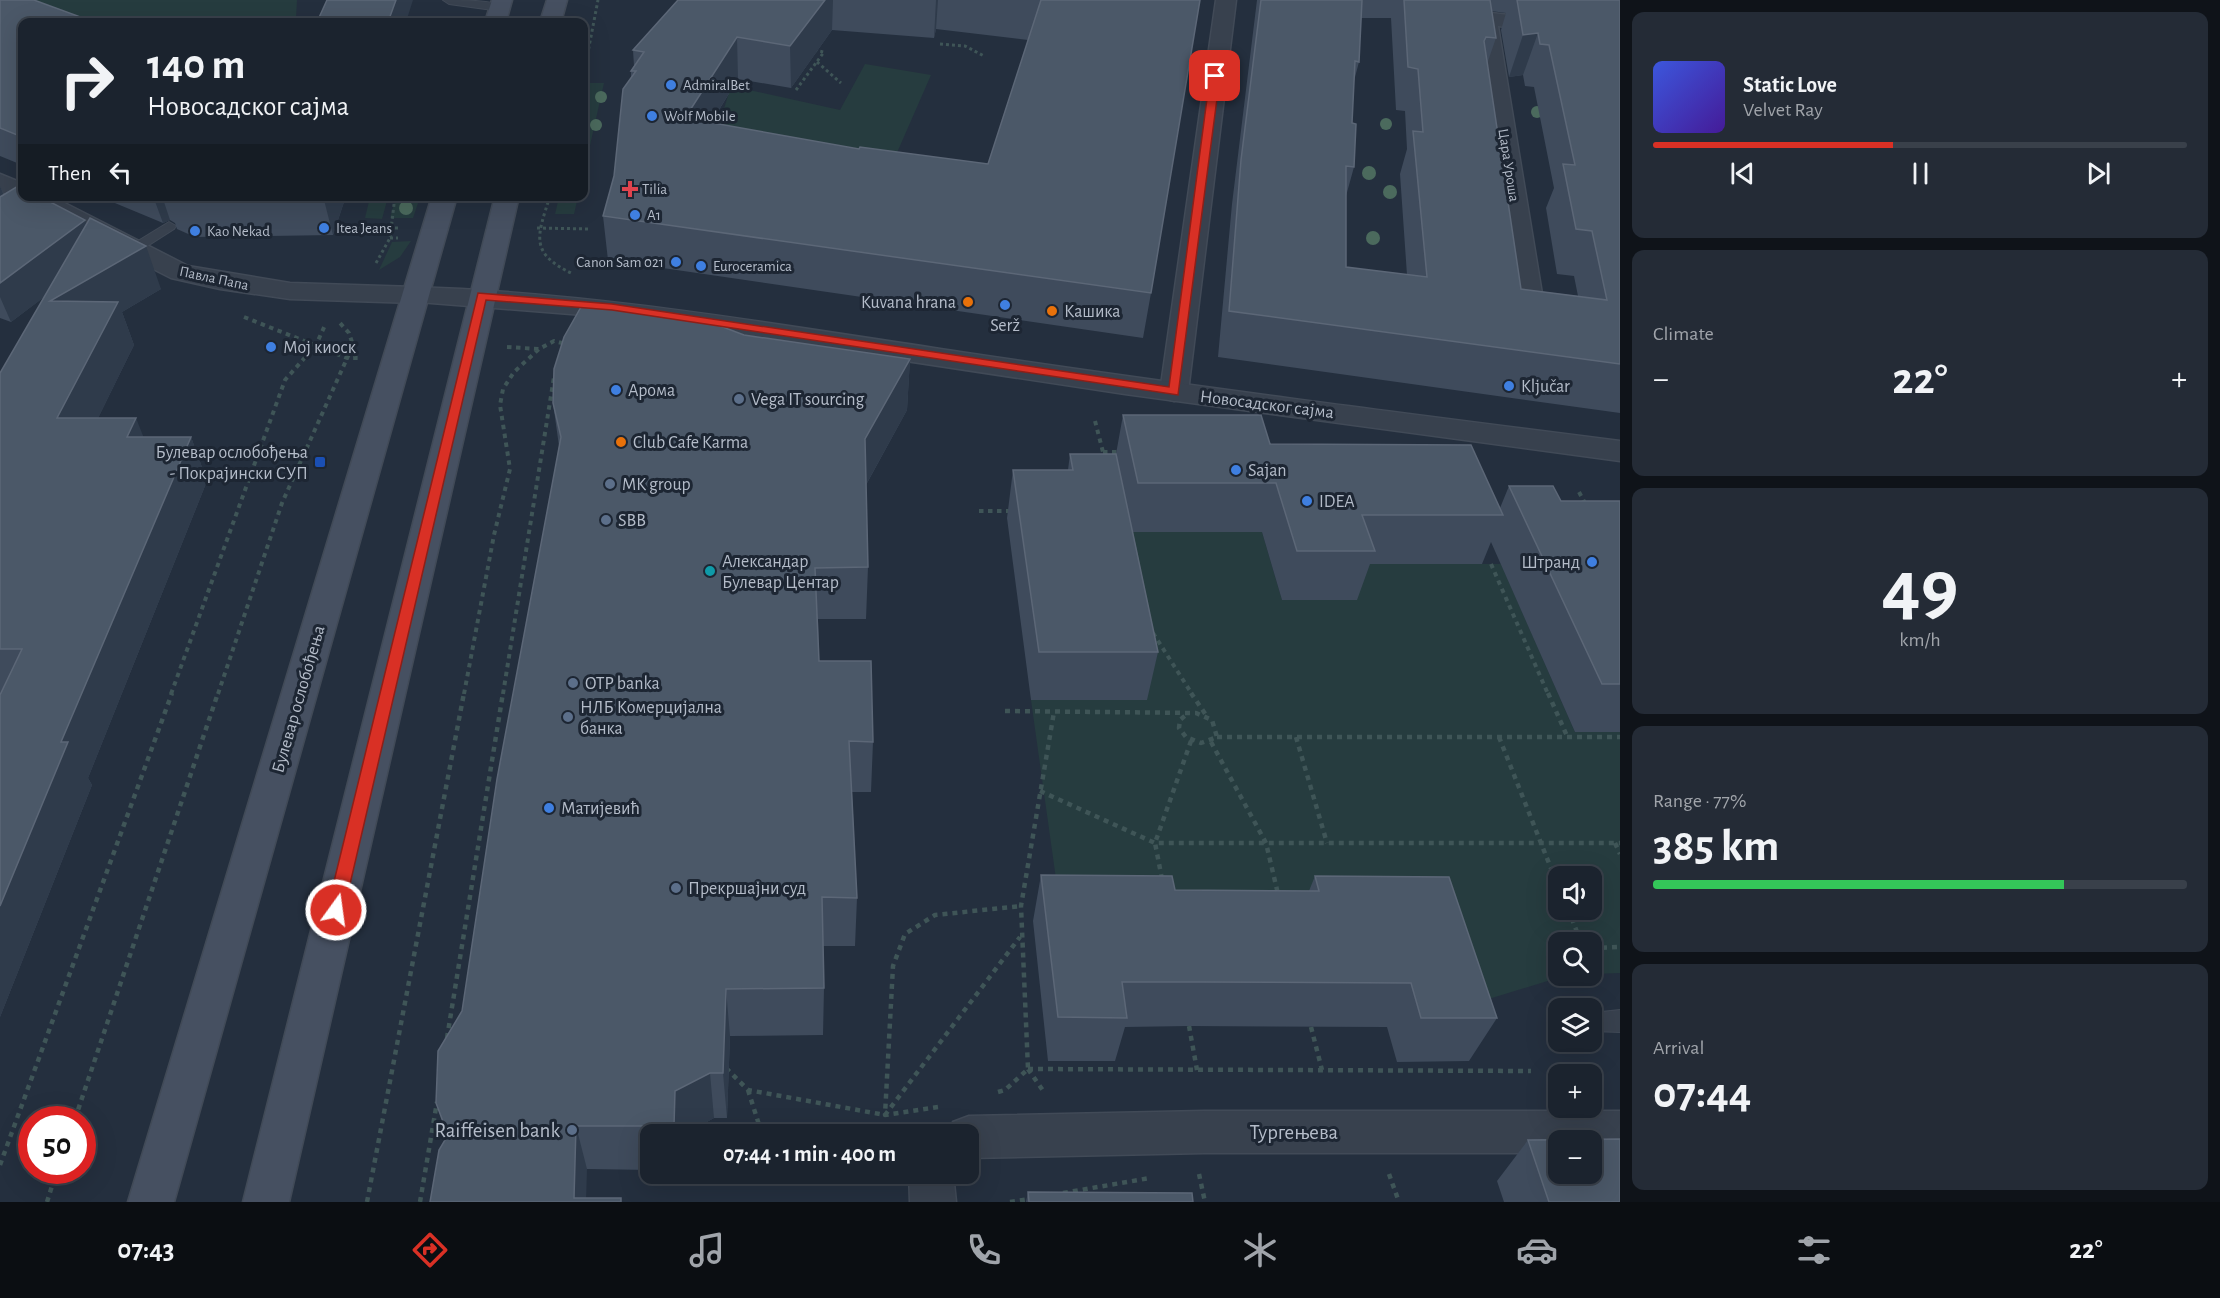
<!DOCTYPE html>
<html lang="en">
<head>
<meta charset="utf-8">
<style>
	:root { --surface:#1b232e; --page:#242b36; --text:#f1f3f6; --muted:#a0a4aa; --line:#39404a; --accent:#d93025 }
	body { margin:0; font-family:"Alegreya Sans",sans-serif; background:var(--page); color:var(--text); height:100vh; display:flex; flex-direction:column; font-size:22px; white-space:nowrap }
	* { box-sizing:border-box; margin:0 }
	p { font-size:20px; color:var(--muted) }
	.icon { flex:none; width:33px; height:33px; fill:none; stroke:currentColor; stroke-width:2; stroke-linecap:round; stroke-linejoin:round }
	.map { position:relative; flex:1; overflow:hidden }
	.side { display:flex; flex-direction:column; gap:12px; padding:12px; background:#0f1319; width:600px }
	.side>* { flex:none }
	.banner { position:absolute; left:18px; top:18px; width:570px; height:183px; border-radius:12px; box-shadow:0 6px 24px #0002,0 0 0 2px var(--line); background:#1b232e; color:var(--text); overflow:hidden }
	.controls { position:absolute; left:1548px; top:866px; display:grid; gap:12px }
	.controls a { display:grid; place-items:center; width:54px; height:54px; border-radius:12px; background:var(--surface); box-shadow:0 6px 24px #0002,0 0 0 2px var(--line); font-size:30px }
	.speed { position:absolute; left:18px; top:1106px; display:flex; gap:12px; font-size:30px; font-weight:700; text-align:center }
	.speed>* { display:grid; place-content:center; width:78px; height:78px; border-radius:50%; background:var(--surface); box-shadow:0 6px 24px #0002,0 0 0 2px var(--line); line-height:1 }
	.speed .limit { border:9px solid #d22; background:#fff; color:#111 }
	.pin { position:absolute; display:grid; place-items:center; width:51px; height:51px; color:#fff; margin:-26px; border-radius:12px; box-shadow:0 3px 9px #0006 }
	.me { position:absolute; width:66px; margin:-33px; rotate:14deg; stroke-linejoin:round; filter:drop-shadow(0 0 4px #0008) }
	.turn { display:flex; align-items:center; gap:21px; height:126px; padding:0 30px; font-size:27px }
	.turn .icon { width:78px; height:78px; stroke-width:2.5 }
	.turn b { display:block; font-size:42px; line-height:51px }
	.then { display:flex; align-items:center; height:57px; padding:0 30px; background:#0003; gap:12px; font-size:22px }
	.big { font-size:45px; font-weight:600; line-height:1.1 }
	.side .widget { flex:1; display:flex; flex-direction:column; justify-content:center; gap:9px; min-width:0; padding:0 21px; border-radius:12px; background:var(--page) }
	.side .dial { align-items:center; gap:0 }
	.dial b { font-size:78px; line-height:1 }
	.song { display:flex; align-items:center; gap:18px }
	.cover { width:72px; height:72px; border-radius:9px; background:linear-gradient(135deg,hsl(230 70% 55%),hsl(260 70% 35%)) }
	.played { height:6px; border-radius:3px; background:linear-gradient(90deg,var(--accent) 45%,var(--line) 45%) }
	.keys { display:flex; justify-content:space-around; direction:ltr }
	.heat { display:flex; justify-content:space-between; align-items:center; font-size:33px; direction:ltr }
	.charge { height:9px; border-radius:4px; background:linear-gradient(90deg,#34c759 77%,var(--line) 0) }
	.trip { position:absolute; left:640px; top:1124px; width:339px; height:60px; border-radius:12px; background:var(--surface); box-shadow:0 6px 24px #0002,0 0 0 2px var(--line); font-weight:600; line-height:60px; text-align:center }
	.tabs { display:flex; height:96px; justify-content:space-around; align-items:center; background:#0b0e12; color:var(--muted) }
	.tabs .icon { width:42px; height:42px }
	.tabs .current { color:var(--accent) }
	.tabs b { font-size:27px; color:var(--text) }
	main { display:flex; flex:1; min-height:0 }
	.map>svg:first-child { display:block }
	.green { fill:#263c3f; fill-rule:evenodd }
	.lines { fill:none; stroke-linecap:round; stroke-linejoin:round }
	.service-casing { stroke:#414a57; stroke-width:2 }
	.minor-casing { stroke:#414a57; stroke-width:3 }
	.tertiary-casing { stroke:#414a57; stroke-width:3 }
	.secondary-casing { stroke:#414a57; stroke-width:3 }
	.path-far2 { stroke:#3f5557; stroke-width:3; stroke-dasharray:3 3; stroke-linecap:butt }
	.path-far1 { stroke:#3f5557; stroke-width:4; stroke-dasharray:4.5 4.5; stroke-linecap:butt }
	.path { stroke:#3f5557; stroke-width:4.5; stroke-dasharray:5 5; stroke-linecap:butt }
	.service { fill:#38414e; fill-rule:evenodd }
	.minor { fill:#38414e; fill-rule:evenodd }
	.tertiary { fill:#38414e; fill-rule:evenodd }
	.secondary { fill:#465061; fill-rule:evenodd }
	.tree { fill:#4b6a5d }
	.wall { fill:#3f4b5c; fill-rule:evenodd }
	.shaded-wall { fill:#2f3b4b }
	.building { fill:#4b5868; stroke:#5c6777; stroke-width:1.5; fill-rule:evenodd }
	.route { fill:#d93025; stroke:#8d1f18; stroke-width:1.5 }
	.shop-dot { fill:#3f7fe0; stroke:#1d2633; stroke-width:2 }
	.health-dot { fill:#e0444e; stroke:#1d2633; stroke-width:2 }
	.food-dot { fill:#e8710a; stroke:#1d2633; stroke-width:2 }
	.service-dot { fill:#5c6f8a; stroke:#1d2633; stroke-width:2 }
	.transit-dot { fill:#1a4fb4; stroke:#1d2633; stroke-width:2 }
	.culture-dot { fill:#0f9aa8; stroke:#1d2633; stroke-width:2 }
	.labels { text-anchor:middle; stroke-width:6; stroke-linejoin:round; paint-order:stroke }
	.far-poi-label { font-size:15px; fill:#b4bcc9; stroke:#1d2633; text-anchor:start }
	.far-street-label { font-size:15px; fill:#b4bcc9; stroke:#1d2633 }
	.poi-label { font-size:18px; fill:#b4bcc9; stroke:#1d2633; text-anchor:start }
	.street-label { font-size:18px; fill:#b4bcc9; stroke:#1d2633 }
	.near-poi-label { font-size:21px; fill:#b4bcc9; stroke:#1d2633; text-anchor:end }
	.near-street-label { font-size:21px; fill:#b4bcc9; stroke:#1d2633 }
</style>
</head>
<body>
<main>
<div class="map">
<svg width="1620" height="1202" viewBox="0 0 1620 1202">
	<rect width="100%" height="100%" fill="#242f3e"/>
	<path class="green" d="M28,0H297L296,18L291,22H61Z
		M865,64L931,75L882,187L707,164L731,86L840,110Z
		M587,83H604L584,172V98Z
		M370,197H388L382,219L365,218Z
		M396,197H420L413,218H390Z
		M559,197H578L574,214H555Z
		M411,241L400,257L379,270L392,242Z
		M1113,532H1262L1282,600L1345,564H1501L1575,732H1620V973L1592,974V942H1558V975H1567L1453,1010L1062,922L1031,700H1146ZM1558,876H1592V909H1558Z"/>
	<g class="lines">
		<g class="service-casing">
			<path id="service" d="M443,0C460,0 493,0 506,7L500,11L449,4Z
				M169,222L176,226L174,229L138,252L133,254L125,249Z
				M1620,1010V1032L1592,1031V1013Z"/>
		</g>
		<g class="minor-casing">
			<path id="minor" d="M1216,0H1236L1188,392L1184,398L1174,401L1164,398L1160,392Z
				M1448,8L1620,28V40L1498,26L1545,312L1541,318L1531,320L1521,318L1517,312L1476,24L1441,18L1438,14L1441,10Z
				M0,174L22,183V196H51L188,266L290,283L415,287L424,289L428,295L424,301L415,303L290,299L220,289L171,278L0,191Z
				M1204,1111H1620V1153H1592V1140H1558V1153H1204L969,1158V1134H948L953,1122L969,1116Z
				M909,1173H953L956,1202H910Z"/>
		</g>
		<g class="tertiary-casing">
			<path id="tertiary" d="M415,287C599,293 779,325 960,352C1180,385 1400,413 1620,441V461L1125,394L621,318L406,301L402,295L406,289Z"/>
		</g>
		<g class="secondary-casing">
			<path id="secondary" d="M492,0H512L506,22H485Z
				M547,0H567L561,22H540Z
				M432,196H457L174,1202H128Z
				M495,196H519L289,1202H243Z"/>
		</g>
		<path class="path-far2" d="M940,44L965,46L984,56
			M817,62L841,83
			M584,73L598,0
			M796,90L824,52L813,50
			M550,196C537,237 529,253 573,274
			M353,228H401
			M537,228L590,229
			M390,238H398
			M376,263L390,238L395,196"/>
		<path class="path-far1" d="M244,317L347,358H361
			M507,347L539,349
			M1095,421L1103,452
			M1103,452H1120
			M1579,492L1586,505
			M979,511H1013
			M1491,564L1548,694
			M1153,633L1192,694
			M171,694L285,380L316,345L326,323
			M218,694L282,503L353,345L349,333L340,323
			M464,694L494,535L510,469L500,405L503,389L514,372L539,349L554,341L566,344
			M503,694L554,377"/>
		<path class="path" d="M1191,693L1206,715
			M1548,693L1567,736
			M1005,711L1196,713L1212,720L1217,737L1201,743L1186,737L1179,728L1180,720L1186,715
			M1217,737H1620
			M1296,737L1327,843
			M1499,737L1558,886
			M1211,742L1266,843L1278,894
			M1040,791L1155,843H1620
			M1615,843L1620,854
			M1162,879L1155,843L1191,741
			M1568,909L1581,942
			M1592,948L1620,947
			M1189,1026L1197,1070
			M1311,1027L1322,1070
			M447,1038L503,693
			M726,1068L748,1090L885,1115L1020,937
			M1028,1069L1531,1071
			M1028,1069L1044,1092
			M748,1090L762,1134
			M998,1092L1005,1090L1028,1069L1021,906L1054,712
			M938,1107L885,1115L893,966L905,934L935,915L1021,906
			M75,1119L218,693
			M0,1165L172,693
			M1199,1174L1205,1202
			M1389,1174L1399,1202
			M1063,1193L1150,1178
			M47,1202L57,1170
			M367,1202L464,693
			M420,1202L437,1102
			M1010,1202L1029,1199"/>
		<use href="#service" class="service"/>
		<use href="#minor" class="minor"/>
		<use href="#tertiary" class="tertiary"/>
		<use href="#secondary" class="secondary"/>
	</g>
	<g class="tree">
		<circle cx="601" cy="97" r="6"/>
		<circle cx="1537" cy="112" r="6"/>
		<circle cx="1386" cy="124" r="6"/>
		<circle cx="596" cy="125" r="6"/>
		<circle cx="1369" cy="173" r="7"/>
		<circle cx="1390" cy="192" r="7"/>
		<circle cx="406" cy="208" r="7"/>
		<circle cx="1373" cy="238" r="7"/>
	</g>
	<path class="wall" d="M0,0L86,19L87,22H22V165L0,156Z
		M678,0H1200L1151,293L1143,338L608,260L603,216L614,176L631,78V71L634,66L633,50ZM936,29L1028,40L988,164L859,149L711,123L738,79L791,88L832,30L934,38Z
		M1257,0H1620V413L1218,357L1232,204ZM1491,11L1506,13L1501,30L1509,77L1523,75L1525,86L1534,87L1554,188L1546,208L1557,274L1574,276L1578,296L1521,289L1487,64L1496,38ZM1361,18H1391L1396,110L1405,111L1407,149L1400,174L1407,275L1346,267V196L1354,167L1352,123L1354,81L1359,62Z
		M0,186L4,195L87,225L161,289L122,312L134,345L98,418L143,437H191L207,481L88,778L92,785L0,1017V695L1,693H0V373L44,297L11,322L0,318Z
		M98,196H346L333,235L195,237L177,229L175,223L170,220L163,223Z
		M744,335L910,359L907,410L866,485L868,567L866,619H818L819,661L873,742L871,792H852L857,898L855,946H823L824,988L823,1035L730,1036L727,1118H714L685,1134H651V1170L587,1169L430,1202L448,1135L462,1011L559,446L553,403Z
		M1123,415L1270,444L1500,508L1509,486L1561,501H1620V732H1575L1491,542L1482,564H1370L1357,600H1282L1262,532H1133L1158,652L1147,700H1031L1007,518L1013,470H1068L1070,454H1116Z
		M1041,875L1175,890L1309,891L1315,876L1497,1018L1469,1061L1397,1062L1387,1027L1189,1026L1125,1027L1115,1061H1048L1033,921Z
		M1528,1140L1620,1202H1504L1497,1181Z
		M1028,1192L1193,1202H1026Z"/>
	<path class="shaded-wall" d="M396,0H413L406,22H388Z
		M825,0H833L832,30L791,88L790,46Z
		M936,0H938L936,29L934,38Z
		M1538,33L1523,75L1509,77L1523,35Z
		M737,37L738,79L687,161L685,118Z
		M0,186L9,208L0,215Z
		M153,196H162L170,220L163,223Z
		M325,196H346L333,235L324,200Z
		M85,220L99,256L11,322L0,297V283Z
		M146,246L161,289L122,312L134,345L77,461L57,418L50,301Z
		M910,359L907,410L863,490L865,439Z
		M136,418L153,461L127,437Z
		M191,437L207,481L88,778L92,785L0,1017V906L61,742Z
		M726,989L730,1036L727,1118L723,1073Z
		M710,1073L714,1118L685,1134H675L674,1126L675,1091Z
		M576,1126L587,1169L586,1202L574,1198Z"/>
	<path class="building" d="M0,0H34L86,19L80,22H22V137L0,128Z
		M327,0H396L388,22H317Z
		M678,0H825L790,46L737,37L685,118L859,149L860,147L988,164L1041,0H1200L1151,293L603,216L614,176L623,89L636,71H631L644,52L633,50Z
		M1261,0H1362L1359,62L1355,61L1352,123L1356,124L1354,167L1346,166V267L1427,277L1413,131L1423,132L1418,69L1408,67L1404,0H1490L1496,38L1486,37L1484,41L1521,289L1607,300L1592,231L1576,229L1563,164L1575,165L1549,45L1540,44L1538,33L1523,35L1517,0H1620V364L1229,311L1241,160Z
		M18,186L22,188V196H39L85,220L0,283V197Z
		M171,196H325L324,200L184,202Z
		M90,218L146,246L50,301L118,302L57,418H136L127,437H191L61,742H68L0,906V695L22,649H0V373Z
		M581,307H625L707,321L744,335L910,359L865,439L868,567L815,568L819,661H871L873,742L849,741L857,898L822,897L824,988L726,989L723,1073H710L675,1091L674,1126H576L574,1198H621V1202H430L439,1150L448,1135L436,1103L438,1051L462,1011L497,779L561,437L553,403L554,369L564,337Z
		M1123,415H1261L1270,444L1471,445L1503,515H1362L1375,551H1297L1276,483H1138Z
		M1070,454H1116L1158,652H1039L1013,470H1073Z
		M1509,486H1553L1561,501H1620V684H1602Z
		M1041,875L1172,876L1175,890L1319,891L1315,876L1449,877L1497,1018H1421L1411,983L1204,982H1122L1127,1018L1058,1017Z
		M1620,1139V1202H1549L1528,1140ZM1558,1140H1592V1173H1558Z
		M1028,1192L1192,1193L1193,1202H1029Z"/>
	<path class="route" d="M1215,73L1220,76L1178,395L612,310L486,300L344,910L341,915H330L327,910L478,293L612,304L1169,387L1210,76Z"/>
	<g class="shop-dot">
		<circle cx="671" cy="85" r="6"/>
		<circle cx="652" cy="116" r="6"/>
		<circle cx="635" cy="215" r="6"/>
		<circle cx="324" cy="228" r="6"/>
		<circle cx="195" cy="231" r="6"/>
		<circle cx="676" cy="262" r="6"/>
		<circle cx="701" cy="266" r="6"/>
		<circle cx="1005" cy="305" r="6"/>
		<circle cx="271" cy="347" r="6"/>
		<circle cx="1509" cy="386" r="6"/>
		<circle cx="616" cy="390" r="6"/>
		<circle cx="1236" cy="470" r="6"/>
		<circle cx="1307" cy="501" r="6"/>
		<circle cx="1592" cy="562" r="6"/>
		<circle cx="549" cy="808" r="6"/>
	</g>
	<path class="health-dot" d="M627 180h6v6h6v6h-6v6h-6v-6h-6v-6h6z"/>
	<g class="food-dot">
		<circle cx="968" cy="302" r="6"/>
		<circle cx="1052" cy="311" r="6"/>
		<circle cx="621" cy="442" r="6"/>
	</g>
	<g class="service-dot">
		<circle cx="739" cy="399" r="6"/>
		<circle cx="610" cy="484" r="6"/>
		<circle cx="606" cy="520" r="6"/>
		<circle cx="573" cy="683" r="6"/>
		<circle cx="568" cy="717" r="6"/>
		<circle cx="676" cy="888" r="6"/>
		<circle cx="572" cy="1130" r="6"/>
	</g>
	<rect class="transit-dot" x="314" y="456" width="12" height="12" rx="3"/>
	<circle class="culture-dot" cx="710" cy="571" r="6"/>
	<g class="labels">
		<g class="far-poi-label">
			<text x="683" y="90">AdmiralBet</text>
			<text x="664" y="121">Wolf Mobile</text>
			<text x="642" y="194">Tilia</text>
			<text x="647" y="220">A1</text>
			<text x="336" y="233">Itea Jeans</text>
			<text x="207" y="236">Kao Nekad</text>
			<text x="664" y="267" text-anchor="end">Canon Sam 021</text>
			<text x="713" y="271">Euroceramica</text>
		</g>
		<g class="far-street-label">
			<text transform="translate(1509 165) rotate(81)" y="5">Цара Уроша</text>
			<text transform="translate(214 278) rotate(12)" y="5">Павла Папа</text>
		</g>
		<g class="poi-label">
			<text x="956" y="308" text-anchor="end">Kuvana hrana</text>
			<text x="1064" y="317">Кашика</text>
			<text x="1005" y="331" text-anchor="middle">Serž</text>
			<text x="283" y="353">Мој киоск</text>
			<text x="1521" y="392">Ključar</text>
			<text x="628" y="396">Арома</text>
			<text x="751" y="405">Vega IT sourcing</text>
			<text x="633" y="448">Club Cafe Karma</text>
			<text x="308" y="458" text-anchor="end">Булевар ослобођења<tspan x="308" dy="21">- Покрајински СУП</tspan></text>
			<text x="1248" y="476">Sajan</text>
			<text x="622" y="490">MK group</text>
			<text x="1319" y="507">IDEA</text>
			<text x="618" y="526">SBB</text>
			<text x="722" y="567">Александар<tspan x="722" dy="21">Булевар Центар</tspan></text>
			<text x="1580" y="568" text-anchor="end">Штранд</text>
			<text x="585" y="689">OTP banka</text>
			<text x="580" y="713">НЛБ Комерцијална<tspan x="580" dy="21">банка</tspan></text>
			<text x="561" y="814">Матијевић</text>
			<text x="688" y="894">Прекршајни суд</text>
		</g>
		<g class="street-label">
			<text transform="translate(1267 404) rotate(7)" y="6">Новосадског сајма</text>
			<text transform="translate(298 699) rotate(-74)" y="6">Булевар ослобођења</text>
		</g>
		<g class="near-poi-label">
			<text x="560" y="1137">Raiffeisen bank</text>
		</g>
		<g class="near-street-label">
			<text x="1294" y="1139">Тургењева</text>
		</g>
	</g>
</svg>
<div class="controls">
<a><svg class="icon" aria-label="sound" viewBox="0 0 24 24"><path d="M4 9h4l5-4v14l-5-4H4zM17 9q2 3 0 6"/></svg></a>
<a><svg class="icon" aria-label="search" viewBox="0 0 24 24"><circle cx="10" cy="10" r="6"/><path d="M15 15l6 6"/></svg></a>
<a><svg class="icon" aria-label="layers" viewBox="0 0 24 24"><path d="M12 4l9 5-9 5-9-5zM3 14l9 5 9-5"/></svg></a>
<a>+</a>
<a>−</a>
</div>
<div class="speed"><div class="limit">50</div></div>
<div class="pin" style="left:1215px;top:76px;background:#d93025"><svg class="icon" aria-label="arrive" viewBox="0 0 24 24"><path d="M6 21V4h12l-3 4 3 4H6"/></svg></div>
<svg class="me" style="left:336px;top:910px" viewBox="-20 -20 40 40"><circle r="17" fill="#d93025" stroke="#fff" stroke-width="3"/><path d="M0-11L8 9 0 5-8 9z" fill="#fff"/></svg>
<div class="trip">07:44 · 1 min · 400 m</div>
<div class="banner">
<div class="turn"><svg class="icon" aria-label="right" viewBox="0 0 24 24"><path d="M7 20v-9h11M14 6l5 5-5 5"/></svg><div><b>140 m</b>Новосадског сајма</div></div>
<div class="then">Then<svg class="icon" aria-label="left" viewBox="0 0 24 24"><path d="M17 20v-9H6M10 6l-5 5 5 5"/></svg></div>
</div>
</div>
<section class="side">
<div class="widget">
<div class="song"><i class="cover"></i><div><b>Static Love</b><p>Velvet Ray</p></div></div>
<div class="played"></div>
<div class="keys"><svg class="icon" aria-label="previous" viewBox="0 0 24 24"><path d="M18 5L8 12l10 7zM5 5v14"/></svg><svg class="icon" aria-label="pause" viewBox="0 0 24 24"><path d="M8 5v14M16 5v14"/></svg><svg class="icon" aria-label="next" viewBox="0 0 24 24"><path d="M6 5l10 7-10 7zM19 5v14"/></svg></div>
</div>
<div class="widget"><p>Climate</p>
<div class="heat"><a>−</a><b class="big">22°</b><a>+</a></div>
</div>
<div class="widget dial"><b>49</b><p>km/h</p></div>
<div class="widget"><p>Range · 77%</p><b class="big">385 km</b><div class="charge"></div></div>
<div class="widget"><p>Arrival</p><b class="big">07:44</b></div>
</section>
</main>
<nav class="tabs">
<b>07:43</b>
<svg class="icon current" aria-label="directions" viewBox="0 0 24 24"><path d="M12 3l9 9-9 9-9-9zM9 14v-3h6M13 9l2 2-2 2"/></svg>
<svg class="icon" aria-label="music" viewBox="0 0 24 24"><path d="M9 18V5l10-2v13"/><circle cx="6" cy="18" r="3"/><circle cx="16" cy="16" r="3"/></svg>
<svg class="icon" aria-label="phone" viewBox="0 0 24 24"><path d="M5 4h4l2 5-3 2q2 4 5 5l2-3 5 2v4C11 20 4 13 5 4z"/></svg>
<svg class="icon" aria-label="climate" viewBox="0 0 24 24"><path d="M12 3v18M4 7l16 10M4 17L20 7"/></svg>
<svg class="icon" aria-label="car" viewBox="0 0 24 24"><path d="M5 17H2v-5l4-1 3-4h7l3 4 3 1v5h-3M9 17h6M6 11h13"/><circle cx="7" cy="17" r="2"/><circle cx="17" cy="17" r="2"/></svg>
<svg class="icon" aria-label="filters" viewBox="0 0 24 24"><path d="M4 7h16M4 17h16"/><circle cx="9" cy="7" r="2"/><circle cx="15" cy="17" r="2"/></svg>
<b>22°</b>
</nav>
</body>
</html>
